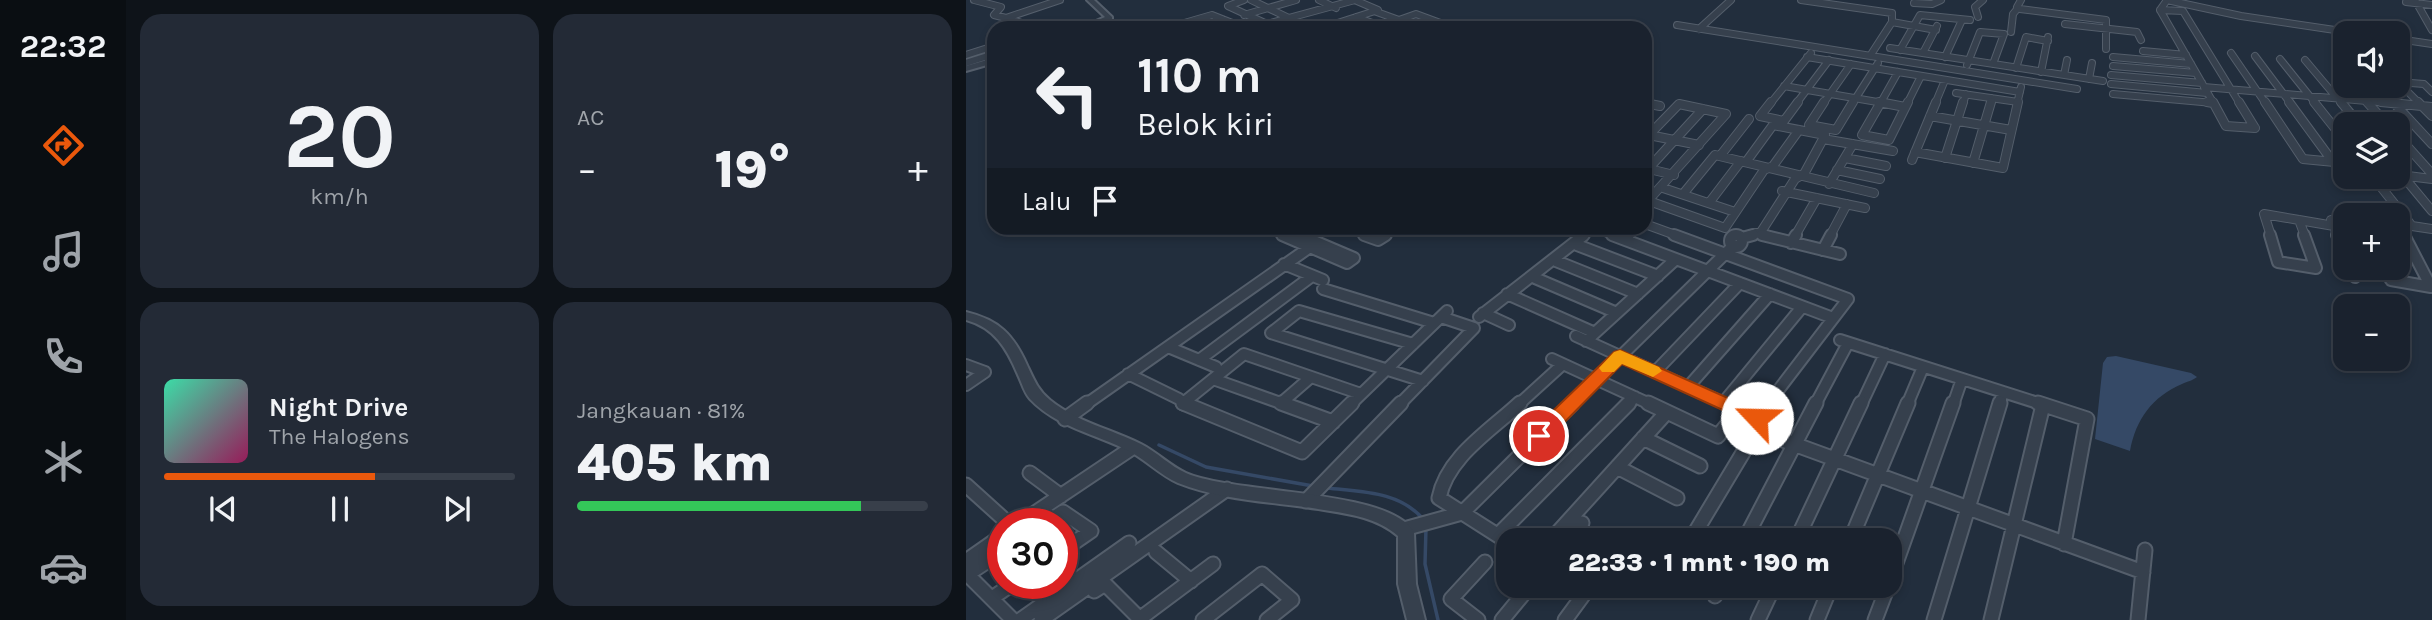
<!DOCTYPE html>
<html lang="id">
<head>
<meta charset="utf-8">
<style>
	:root { --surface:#1a222e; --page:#232a36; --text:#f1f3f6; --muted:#9fa4aa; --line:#383f4a; --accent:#ea580c }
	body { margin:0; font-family:Karla,sans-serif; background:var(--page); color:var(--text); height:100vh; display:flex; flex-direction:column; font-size:26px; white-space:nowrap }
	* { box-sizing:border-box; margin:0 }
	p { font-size:23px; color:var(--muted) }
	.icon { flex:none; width:38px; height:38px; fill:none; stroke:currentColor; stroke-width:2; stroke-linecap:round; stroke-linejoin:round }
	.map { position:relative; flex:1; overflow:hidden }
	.drawer { display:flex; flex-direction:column; gap:14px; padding:14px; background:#0e1319; width:840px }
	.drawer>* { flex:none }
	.hud { position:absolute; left:21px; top:21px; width:665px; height:214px; border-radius:21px; box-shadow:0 4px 10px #0003,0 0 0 2px var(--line); background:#1a222e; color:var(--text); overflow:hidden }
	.tools { position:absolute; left:1367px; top:21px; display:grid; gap:14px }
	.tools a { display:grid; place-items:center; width:77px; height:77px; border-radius:14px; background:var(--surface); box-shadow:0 4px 10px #0003,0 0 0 2px var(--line); font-size:35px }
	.speed { position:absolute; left:21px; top:508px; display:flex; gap:14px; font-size:35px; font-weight:700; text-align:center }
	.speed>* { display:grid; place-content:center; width:91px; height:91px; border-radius:50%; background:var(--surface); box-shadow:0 4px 10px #0003,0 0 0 2px var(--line); line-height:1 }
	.speed .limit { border:10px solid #d22; background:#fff; color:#111 }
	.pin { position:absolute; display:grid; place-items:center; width:60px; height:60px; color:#fff; margin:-30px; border:4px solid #fff; border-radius:50%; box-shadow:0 2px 7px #0007 }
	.me { position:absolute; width:77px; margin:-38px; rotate:294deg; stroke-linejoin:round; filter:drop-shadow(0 0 5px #0008) }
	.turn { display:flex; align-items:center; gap:24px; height:147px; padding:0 35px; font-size:32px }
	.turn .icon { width:91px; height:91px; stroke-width:2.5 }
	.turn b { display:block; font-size:49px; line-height:60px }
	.then { display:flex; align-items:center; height:66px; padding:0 35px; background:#0003; gap:14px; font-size:26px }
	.big { font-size:52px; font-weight:800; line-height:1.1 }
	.drawer .widget { flex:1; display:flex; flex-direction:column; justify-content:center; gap:10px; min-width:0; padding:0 24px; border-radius:21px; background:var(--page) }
	.drawer .dial { align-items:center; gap:0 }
	.dial b { font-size:91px; line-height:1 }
	.song { display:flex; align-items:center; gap:21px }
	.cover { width:84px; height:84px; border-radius:10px; background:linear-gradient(135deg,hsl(160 70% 55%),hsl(330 70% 35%)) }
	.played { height:7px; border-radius:4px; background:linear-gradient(90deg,var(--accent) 60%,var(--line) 60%) }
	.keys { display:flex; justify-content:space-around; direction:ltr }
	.heat { display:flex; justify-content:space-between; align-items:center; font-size:38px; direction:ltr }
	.charge { height:10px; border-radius:5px; background:linear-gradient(90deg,#34c759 81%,var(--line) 0) }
	.drawer .tiles { flex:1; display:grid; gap:14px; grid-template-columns:repeat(2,1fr) }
	.trip { position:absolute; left:530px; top:528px; width:406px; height:70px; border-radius:21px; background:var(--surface); box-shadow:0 4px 10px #0003,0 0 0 2px var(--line); font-weight:800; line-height:70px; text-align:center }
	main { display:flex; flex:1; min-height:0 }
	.tabs { display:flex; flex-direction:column; width:126px; justify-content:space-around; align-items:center; background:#0a0e12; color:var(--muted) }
	.tabs .icon { width:49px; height:49px }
	.tabs .active { color:var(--accent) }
	.tabs b { font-size:32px; color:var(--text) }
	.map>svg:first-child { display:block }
	.water { fill:#354966 }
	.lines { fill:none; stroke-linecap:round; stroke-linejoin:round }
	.stream { stroke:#354966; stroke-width:3.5 }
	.minor-far3-casing { stroke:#545e6b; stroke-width:8 }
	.minor-far2-casing { stroke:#545e6b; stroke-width:10 }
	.minor-far1-casing { stroke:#545e6b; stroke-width:14 }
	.minor-casing { stroke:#545e6b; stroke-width:17 }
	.tertiary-casing { stroke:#545e6b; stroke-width:4 }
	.minor-far3 { stroke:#36404d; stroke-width:6 }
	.minor-far2 { stroke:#36404d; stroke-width:8 }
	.minor-far1 { stroke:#36404d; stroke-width:10 }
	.minor { stroke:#36404d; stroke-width:13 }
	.tertiary { fill:#36404d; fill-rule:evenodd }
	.route { fill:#ea580c; stroke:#983908; stroke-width:2 }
	.slow { fill:#f59e0b }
</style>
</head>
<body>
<main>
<nav class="tabs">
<b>22:32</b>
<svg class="icon active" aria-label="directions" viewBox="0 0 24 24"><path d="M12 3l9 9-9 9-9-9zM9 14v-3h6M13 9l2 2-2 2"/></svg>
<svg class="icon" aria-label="music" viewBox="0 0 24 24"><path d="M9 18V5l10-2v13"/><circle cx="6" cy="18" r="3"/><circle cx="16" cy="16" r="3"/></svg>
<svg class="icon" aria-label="phone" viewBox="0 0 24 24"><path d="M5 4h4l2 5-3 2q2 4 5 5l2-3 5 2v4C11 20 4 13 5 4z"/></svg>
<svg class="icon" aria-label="climate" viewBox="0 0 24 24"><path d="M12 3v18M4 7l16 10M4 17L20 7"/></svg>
<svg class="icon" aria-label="car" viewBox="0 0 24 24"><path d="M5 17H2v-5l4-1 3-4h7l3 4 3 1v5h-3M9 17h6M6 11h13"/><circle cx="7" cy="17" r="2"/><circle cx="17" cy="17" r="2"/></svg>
</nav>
<section class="drawer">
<div class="tiles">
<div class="widget dial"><b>20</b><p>km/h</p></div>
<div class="widget"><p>AC</p>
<div class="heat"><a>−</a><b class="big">19°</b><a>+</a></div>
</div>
<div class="widget">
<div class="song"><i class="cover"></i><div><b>Night Drive</b><p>The Halogens</p></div></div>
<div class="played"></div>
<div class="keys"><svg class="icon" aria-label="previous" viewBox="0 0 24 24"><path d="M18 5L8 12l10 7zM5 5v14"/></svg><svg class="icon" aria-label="pause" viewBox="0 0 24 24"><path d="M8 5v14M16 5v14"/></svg><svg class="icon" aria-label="next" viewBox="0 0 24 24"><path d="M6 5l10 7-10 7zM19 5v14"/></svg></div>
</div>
<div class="widget"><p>Jangkauan · 81%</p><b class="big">405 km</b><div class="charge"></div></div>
</div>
</section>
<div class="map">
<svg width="1466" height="620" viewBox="0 0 1466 620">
	<rect width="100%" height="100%" fill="#222e3d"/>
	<path class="water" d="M1150,356L1225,373L1231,377C1226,381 1222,381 1216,384C1186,397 1170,419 1164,451L1129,439L1137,363L1141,357Z"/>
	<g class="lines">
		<path class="stream" d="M193,445L240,467L347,486
			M361,488C395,492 433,491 457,519
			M460,528L459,564L472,620"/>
		<g class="minor-far3-casing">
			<path id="minor-far3" d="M8,0L35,7L28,15L40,18
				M278,0L262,6L301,24L389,0
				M285,0L325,19
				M353,0L370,8
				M835,0L926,13
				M1055,0L1051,7L1054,9L1140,20V49
				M1449,0L1466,30
				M1440,2L1466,5
				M948,3L966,4L975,0
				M1194,10L1217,11L1274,104
				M408,11L455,28
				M926,13V22L970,30
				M278,15L330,0
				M390,17L420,28
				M1012,17L1009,7L1017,0
				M433,20L450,14L488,28
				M1099,24L1171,32L1175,40
				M711,25L1111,89
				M51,28L59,24L40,18L94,0
				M201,28L246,15L279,28
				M227,28L256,19
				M356,28L412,10L391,1
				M733,29L765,0
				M1045,32L1047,14L1052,8
				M1432,39L1466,44
				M924,48L1137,81
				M934,50L954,15L1004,20
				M1177,51L1220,55
				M957,53L971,26
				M1265,53L1300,104
				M0,55L28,46
				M904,56L926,22
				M1289,56L1325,104
				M841,57L1054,92
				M979,57L996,20
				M1147,57L1225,64
				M1314,59L1350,104
				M1339,60L1376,104
				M0,63L28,54
				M1001,65L1014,32L1038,34L1027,64
				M1147,66L1230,73
				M1050,68L1060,37L1082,41
				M1075,72L1082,37
				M1098,75L1101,60
				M1145,75L1236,83
				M1377,76L1379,78
				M1123,79L1126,63
				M1432,82L1454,104
				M1432,82L1458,84L1466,92
				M1145,84L1241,93
				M818,86L923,104
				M1386,86L1403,104
				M1411,86L1428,104
				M1238,87L1435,104
				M990,93L1052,102
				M1147,94L1247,103
				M679,103L685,104
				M804,104L845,53
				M830,104L863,60
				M857,104L885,64
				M886,104L912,63
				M914,104L932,72
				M941,104L955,76
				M969,104L979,80
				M997,104L1000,94
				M1024,104L1026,98
				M1051,104L1055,87
				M1248,104L1194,10L1201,0L1275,16L1389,33"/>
		</g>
		<g class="minor-far2-casing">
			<path id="minor-far2" d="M805,102L794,116L818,121L832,102
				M858,102L843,125L870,130L887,102
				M913,102L939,107
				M915,102L896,135L923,140L942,102
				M1241,102L1247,103
				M1247,102L1260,126L1289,128
				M1273,102L1289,128
				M1299,102L1337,159L1379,163
				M1323,102L1367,162
				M1348,102L1379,141
				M1375,102L1393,124
				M1401,102L1421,124
				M1415,102L1466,107
				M1427,102L1466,144
				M1452,102L1466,116
				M679,103L694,106
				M964,116L1045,130
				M683,135L733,145
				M1432,136L1466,174
				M679,139L713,104L760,114L679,204
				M949,152L1037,168L1052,102
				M754,156L783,119
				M879,158L920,166
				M979,158L997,102
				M946,160L970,102
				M780,162L807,125L859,135L857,139L927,151
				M1007,163L1025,102
				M679,168L708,175
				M682,169L737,109
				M871,170L914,179
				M1432,170L1466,211
				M1434,175L1466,179
				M1407,177L1446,226L1466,229
				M863,184L887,144
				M697,188L769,212
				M816,191L899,208
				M717,194L749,155L908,193
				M683,201L759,228L798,170L807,166L833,130
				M743,203L775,161
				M1333,220L1368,226
				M1333,220L1339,236
				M679,224L712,236
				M301,228L320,236
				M319,228L338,236
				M382,228L403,236
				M628,228L650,236
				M790,233L803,236
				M417,236L429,228
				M615,236L626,228
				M661,236L671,228
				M781,236L795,232L829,179L838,174L857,139
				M829,236L851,198
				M864,236L881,204
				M1305,236L1298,214L1333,220
				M1372,236L1365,220L1379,223
				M1439,236L1433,225L1446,226"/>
		</g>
		<g class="minor-far1-casing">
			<path id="minor-far1" d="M316,235L381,263L388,258L334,235
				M398,235L412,240L420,235
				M646,235L867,318
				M708,235L882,299L801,405
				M796,235L874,254
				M1304,235L1312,262L1350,268L1338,235
				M1371,235L1379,253
				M764 241a6 6 0 1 1 12 0a6 6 0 1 1-12 0Z
				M776,238L787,235
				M658,239L663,235
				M825,243L830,235
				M611,245L692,276
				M857,250L865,235
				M590,261L672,294
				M318,264L357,280
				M1385,268L1389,277
				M1419,268L1425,280L1465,287L1438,235
				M569,278L651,313
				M357,289L468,323
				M541,294L629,333
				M517,313L543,325
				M513,317L618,235
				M610,336L722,387
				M874,340L1078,405
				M620,341L710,259
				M447,344L333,311L305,333L457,381
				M202,347L250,367
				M586,359L686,405
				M233,360L346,276
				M0,365L19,372
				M689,372L774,283
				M162,374L213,399
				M247,379L320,405
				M0,385L19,372
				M315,403L345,377
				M757,403L836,307
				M119,405L344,247
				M219,405L216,404L278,354L395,394
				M384,405L481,311
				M433,405L508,328L475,317
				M552,405L597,364
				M605,405L768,245
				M661,405L669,397
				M762,405L722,387L804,294
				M849,405L882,343
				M895,405L919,354
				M941,405L957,367
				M987,405L996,379
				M1033,405L1037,392"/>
		</g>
		<g class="minor-casing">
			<path id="minor" d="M217,403L336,452L386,403
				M315,403L367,422
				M682,403L752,436L773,410
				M759,403L791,418L802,403
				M1072,403L1121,419L1098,544
				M99,419L121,403
				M773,424L1177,572
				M677,438L734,466
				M651,467L711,498
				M64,473L95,496
				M0,485L42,523
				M340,501L435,403
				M54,523L166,448
				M80,523L97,512L125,531L96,551
				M438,529L496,513L607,403
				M532,535L663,403
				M584,541L701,412
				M601,541L616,523
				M724,541L790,431
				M778,541L850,403
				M830,541L895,403
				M884,541L942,403
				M542,542L473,498C481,457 524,431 554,403
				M190,552L225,581
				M0,561L37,535
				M0,573L47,620
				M2,574L37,551
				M924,580L987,403
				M128,591L139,584L174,619
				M749,596L754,586
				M26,598L48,583
				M54,620L163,543
				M75,620L261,489
				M172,620L247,564
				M237,620L296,574L326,600L301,620
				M512,620L485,599L519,562
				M536,620L564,586
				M599,620L624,586
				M792,620L808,586
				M851,620L865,586
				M909,620L922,586
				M968,620L1034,403
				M1025,620L1077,405
				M1172,620L1179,550"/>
		</g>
		<g class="tertiary-casing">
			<path id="tertiary" d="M121,0H128L146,17V19L124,28H114L139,17Z
				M28,58V63L0,71V66Z
				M0,312C33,320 47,334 61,365C68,380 72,390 84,400C111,422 145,429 175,444C191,452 204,466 220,473C267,494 427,489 448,533L450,584L459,620H441L432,584V536C412,518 384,514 358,510C310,502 257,501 212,483C194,475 180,460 163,451C130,434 90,427 64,399C58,392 56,383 52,375C41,349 29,328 0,320Z"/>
		</g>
		<use href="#minor-far3" class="minor-far3"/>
		<use href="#minor-far2" class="minor-far2"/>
		<use href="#minor-far1" class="minor-far1"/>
		<use href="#minor" class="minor"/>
		<use href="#tertiary" class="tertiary"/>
	</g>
	<path class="route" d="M654,350L798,414L800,418L791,425L785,423L656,364L580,441H566L564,436L566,431L648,352Z"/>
	<path class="slow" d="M654,350L693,367L696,371L687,377L656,364L648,372H636L633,368L648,352Z"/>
</svg>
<div class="tools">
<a><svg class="icon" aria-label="sound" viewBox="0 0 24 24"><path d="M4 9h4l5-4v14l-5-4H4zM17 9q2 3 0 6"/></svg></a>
<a><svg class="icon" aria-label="layers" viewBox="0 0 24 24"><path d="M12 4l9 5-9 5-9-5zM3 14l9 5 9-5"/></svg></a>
<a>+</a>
<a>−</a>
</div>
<div class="speed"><div class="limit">30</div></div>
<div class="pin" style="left:573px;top:436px;background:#d93025"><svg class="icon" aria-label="arrive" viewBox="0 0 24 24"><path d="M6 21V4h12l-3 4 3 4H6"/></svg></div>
<svg class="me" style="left:791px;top:418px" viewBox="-20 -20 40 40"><circle r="19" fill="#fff"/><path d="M0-13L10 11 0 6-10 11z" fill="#ea580c"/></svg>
<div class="trip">22:33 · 1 mnt · 190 m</div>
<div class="hud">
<div class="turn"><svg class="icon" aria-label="left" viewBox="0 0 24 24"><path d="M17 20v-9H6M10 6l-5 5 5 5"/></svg><div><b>110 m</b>Belok kiri</div></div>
<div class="then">Lalu<svg class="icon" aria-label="arrive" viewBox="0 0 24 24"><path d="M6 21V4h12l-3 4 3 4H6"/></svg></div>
</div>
</div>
</main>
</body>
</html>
